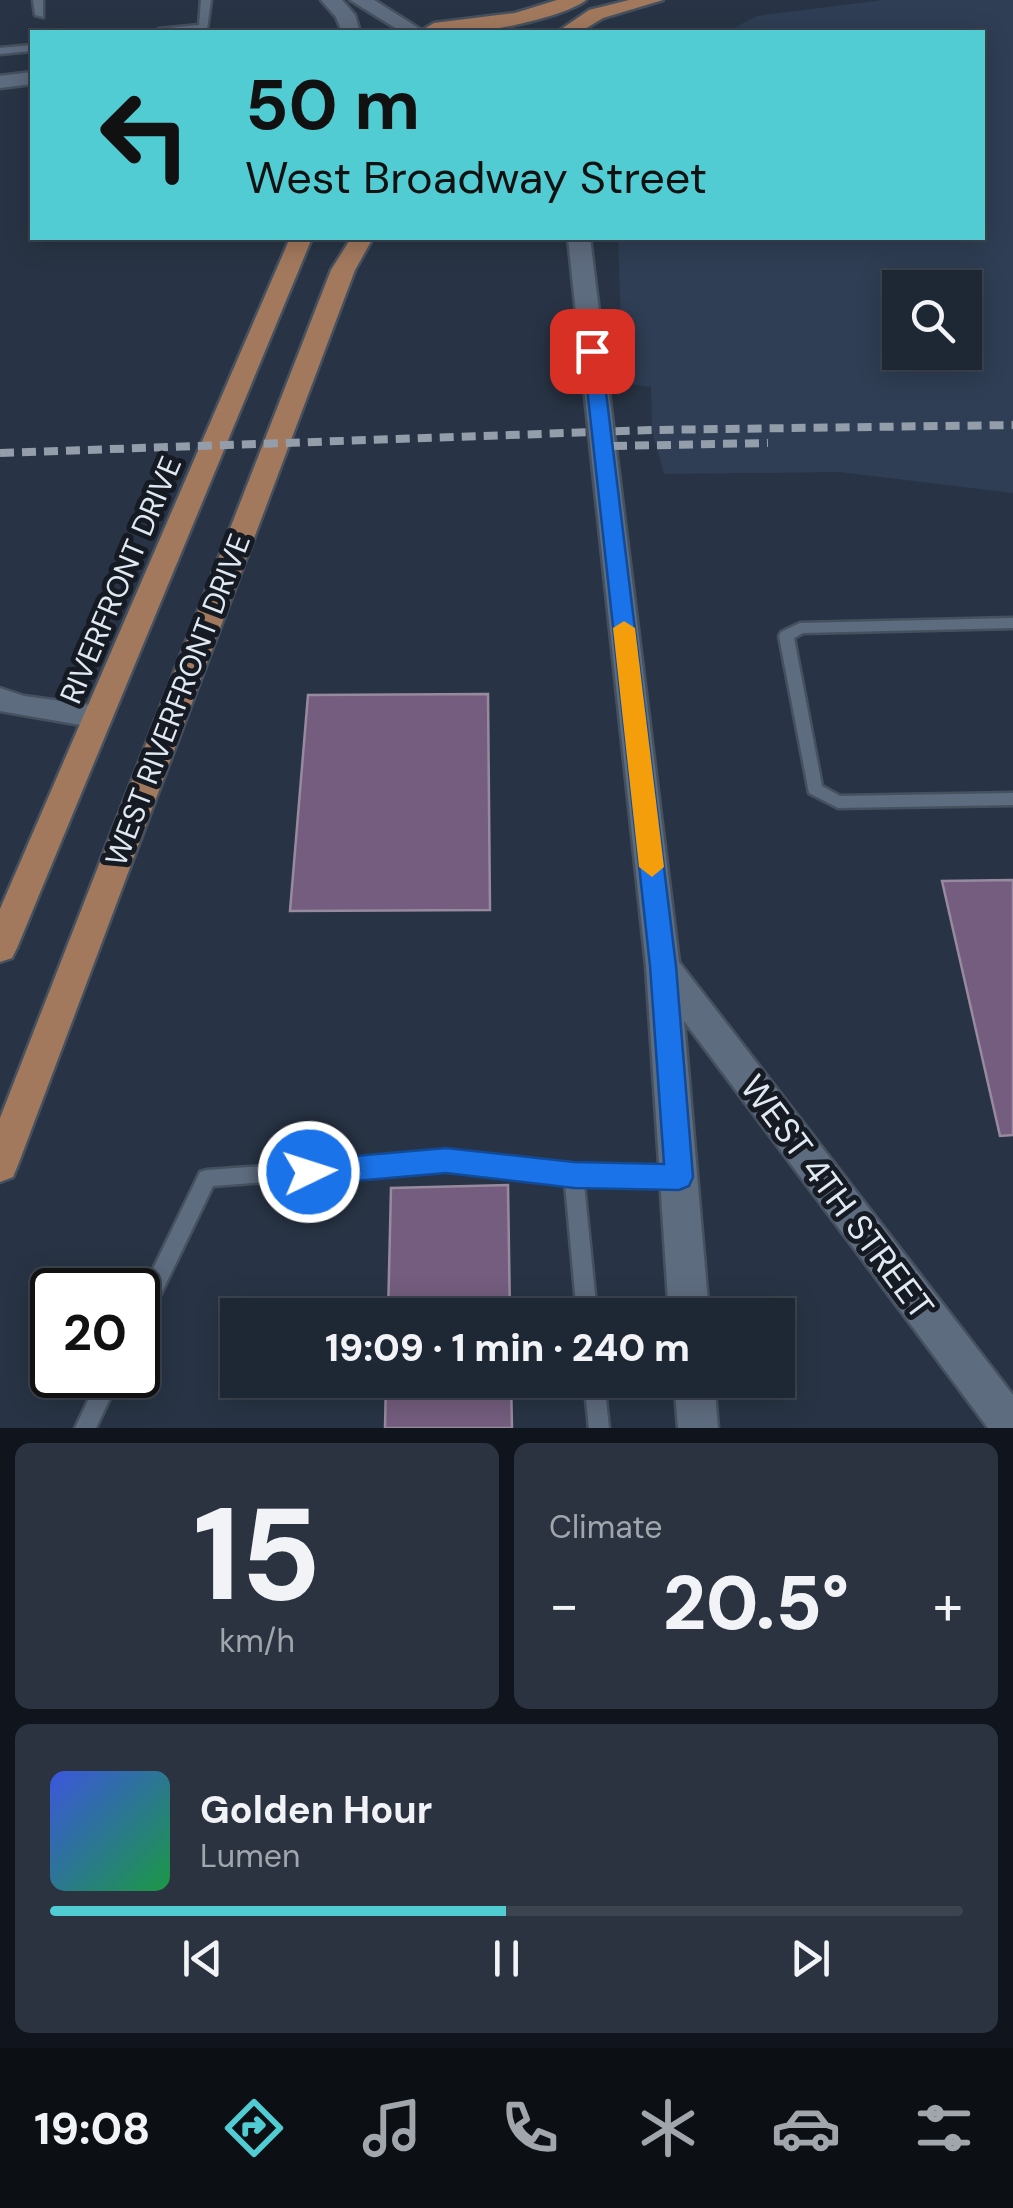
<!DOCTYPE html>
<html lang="en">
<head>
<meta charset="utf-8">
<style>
	:root { --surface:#1e2734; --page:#2b3340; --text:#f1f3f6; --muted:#a1a5ac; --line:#3c444f; --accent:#51ccd3 }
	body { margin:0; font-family:"DM Sans",sans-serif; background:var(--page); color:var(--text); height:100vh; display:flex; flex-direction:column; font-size:38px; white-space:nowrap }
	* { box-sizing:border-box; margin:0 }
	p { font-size:32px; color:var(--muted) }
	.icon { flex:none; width:55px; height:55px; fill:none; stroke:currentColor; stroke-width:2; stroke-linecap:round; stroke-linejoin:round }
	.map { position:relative; height:1428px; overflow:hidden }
	.details { display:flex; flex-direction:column; gap:15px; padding:15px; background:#10151d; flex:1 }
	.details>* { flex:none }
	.hud { position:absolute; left:30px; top:30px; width:955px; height:210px; border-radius:0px; box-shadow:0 5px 25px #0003,0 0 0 2px var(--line); background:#51ccd3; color:#111; overflow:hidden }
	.fabs { position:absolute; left:882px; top:270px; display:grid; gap:20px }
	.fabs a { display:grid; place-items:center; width:100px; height:100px; border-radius:0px; background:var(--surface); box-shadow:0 5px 25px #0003,0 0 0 2px var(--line); font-size:50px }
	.speed { position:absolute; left:30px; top:1268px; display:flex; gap:20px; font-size:50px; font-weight:700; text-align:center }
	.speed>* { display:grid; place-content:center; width:130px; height:130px; border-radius:50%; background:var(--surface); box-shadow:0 5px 25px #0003,0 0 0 2px var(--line); line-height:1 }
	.speed .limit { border:5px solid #111; border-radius:15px; background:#fff; color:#111 }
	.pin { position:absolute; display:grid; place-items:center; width:85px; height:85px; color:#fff; margin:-42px; border-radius:20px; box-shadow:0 5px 15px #0006 }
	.me { position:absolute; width:110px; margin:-55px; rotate:86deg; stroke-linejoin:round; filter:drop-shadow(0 0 8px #0008) }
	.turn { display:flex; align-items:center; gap:35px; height:210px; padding:0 50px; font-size:45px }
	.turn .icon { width:130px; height:130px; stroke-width:2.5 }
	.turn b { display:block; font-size:70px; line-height:85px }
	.big { font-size:75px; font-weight:800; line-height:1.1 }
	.details .card { flex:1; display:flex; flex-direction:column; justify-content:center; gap:15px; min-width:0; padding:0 35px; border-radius:15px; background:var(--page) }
	.details .dial { align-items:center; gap:0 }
	.dial b { font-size:130px; line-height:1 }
	.song { display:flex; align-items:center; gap:30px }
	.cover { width:120px; height:120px; border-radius:15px; background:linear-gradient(135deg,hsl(230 70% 55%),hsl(140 70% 35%)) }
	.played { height:10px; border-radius:5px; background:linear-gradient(90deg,var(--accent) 50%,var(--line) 50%) }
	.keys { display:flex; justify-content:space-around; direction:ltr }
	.heat { display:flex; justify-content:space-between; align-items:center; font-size:55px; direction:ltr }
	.details .tiles { flex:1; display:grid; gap:15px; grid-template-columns:1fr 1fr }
	.card:last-child { grid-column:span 2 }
	.trip { position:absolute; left:220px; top:1298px; width:575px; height:100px; border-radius:0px; background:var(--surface); box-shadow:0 5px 25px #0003,0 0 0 2px var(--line); font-weight:800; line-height:100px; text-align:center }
	.dock { display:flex; height:160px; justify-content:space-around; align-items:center; background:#0c1015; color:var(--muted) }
	.dock .icon { width:70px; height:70px }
	.dock .on { color:var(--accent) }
	.dock b { font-size:45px; color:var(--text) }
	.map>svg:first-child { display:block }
	.built { fill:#2f3e54; fill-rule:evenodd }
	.building { fill:#745d7e; stroke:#988a9e; stroke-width:2.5 }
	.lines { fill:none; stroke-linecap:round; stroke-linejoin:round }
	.lane-casing { stroke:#46515f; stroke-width:5 }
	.street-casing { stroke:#46515f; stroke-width:5 }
	.secondary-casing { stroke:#46515f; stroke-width:5 }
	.primary-casing { stroke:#46515f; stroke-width:5 }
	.lane { fill:#5e6c7f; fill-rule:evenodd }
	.street { fill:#5e6c7f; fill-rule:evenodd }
	.secondary { fill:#5e6c7f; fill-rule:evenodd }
	.primary { fill:#a2795d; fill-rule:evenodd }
	.rail { stroke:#949eab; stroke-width:8; stroke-dasharray:14 8; stroke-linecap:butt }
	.route { fill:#1a73e8; stroke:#114b97; stroke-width:2.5 }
	.slow { fill:#f59e0b }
	.labels { text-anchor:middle; stroke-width:10; stroke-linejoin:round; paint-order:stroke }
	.street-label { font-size:30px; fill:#e0e8f2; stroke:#161b23 }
	.near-street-label { font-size:35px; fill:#e0e8f2; stroke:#161b23 }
</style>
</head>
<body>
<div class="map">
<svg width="1013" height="1428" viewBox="0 0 1013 1428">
	<rect width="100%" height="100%" fill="#283445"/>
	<path class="built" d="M883,0H1013V493L839,472L664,474L652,430L651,387L623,383L618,238H982V32H726L757,16ZM900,288H965V352H900Z"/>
	<path class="building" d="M488,694L490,910L290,911L308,695Z
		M1013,880V1135L1000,1136L942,881Z
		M508,1185L510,1315H388L391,1188Z
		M386,1380H511L512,1428H385Z"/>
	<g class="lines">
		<g class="lane-casing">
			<path id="lane" d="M33,0H43V17L35,15Z
				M201,0H211L207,29L181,32H154L159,29L199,25Z
				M32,45V51L0,54V48Z
				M1013,618V628L803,633L794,638L822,786L840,796L1013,793V805L838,808L809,793L779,636L781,632L800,623Z
				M446,1153L574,1167L679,1169L686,1171L688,1177L686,1183L679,1185L584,1184L597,1315H577L565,1183L446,1169L213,1186L145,1327L138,1329V1300L200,1172L207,1170Z
				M100,1375H121L96,1428H75Z
				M584,1380H604L609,1428H589Z"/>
		</g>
		<g class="street-casing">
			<path id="street" d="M32,72V84L0,88V76Z
				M0,688L24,696L98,706L109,709L113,717L109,725L98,728L0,711Z"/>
		</g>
		<g class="secondary-casing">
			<path id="secondary" d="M321,0H342L355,15L360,32H342L336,17Z
				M350,0H374L425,32H402Z
				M568,238H590L679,962L1013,1395V1428H988L684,1021L709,1315H669L646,966Z
				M674,1380H714L718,1428H678Z"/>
		</g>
		<g class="primary-casing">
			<path id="primary" d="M557,0H586C563,19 449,43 424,29L434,23L515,13Z
				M629,0H663L603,18L580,32H557L589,10Z
				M290,238H312L17,948L12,958L0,962V909Z
				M351,238H373L355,270L18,1165L13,1177L0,1182V1118L331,270Z"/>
		</g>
		<use href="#lane" class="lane"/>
		<use href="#street" class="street"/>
		<use href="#secondary" class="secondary"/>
		<use href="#primary" class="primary"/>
		<path class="rail" d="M613,446L768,443
			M0,453L652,430L1013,425"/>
	</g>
	<path class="route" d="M592,346L601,351L676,966L693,1177L689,1186L679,1190L574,1188L446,1173L309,1185L299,1182L295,1172L299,1163L309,1160L446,1148L574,1162L664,1164L650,966L583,351Z"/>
	<path class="slow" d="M624,621L635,628L664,867L652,877L639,867L613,628Z"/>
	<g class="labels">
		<g class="street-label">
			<text transform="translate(121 580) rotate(-67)" y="10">RIVERFRONT DRIVE</text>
			<text transform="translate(178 700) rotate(-69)" y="10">WEST RIVERFRONT DRIVE</text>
		</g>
		<g class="near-street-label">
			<text transform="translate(837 1197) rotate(53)" y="12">WEST 4TH STREET</text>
		</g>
	</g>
</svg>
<div class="fabs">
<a><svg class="icon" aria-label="search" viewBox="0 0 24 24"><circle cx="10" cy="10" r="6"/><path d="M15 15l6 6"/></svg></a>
</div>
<div class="speed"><div class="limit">20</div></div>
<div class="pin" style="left:592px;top:351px;background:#d93025"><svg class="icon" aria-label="arrive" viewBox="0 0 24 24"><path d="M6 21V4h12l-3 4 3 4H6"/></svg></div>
<svg class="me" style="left:309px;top:1172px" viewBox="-20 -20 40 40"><circle r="17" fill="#1a73e8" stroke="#fff" stroke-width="3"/><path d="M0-11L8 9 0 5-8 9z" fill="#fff"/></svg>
<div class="trip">19:09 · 1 min · 240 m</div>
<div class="hud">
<div class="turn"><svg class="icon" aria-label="left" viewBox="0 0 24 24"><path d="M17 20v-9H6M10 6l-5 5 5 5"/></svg><div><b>50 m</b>West Broadway Street</div></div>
</div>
</div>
<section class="details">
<div class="tiles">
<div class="card dial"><b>15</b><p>km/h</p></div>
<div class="card"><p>Climate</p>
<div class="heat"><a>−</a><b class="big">20.5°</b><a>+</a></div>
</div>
<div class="card">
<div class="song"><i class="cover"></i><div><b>Golden Hour</b><p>Lumen</p></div></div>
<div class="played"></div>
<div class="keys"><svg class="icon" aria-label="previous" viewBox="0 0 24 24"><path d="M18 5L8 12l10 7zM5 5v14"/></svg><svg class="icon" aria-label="pause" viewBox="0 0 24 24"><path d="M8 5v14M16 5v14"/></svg><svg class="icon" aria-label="next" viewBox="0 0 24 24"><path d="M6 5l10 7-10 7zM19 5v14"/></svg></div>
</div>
</div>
</section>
<nav class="dock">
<b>19:08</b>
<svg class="icon on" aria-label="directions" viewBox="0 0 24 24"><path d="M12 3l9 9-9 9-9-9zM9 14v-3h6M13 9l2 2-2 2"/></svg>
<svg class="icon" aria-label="music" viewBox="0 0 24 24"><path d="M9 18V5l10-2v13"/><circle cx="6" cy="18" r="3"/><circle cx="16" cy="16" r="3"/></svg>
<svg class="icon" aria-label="phone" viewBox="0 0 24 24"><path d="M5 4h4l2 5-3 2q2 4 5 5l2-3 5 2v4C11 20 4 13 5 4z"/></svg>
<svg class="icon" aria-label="climate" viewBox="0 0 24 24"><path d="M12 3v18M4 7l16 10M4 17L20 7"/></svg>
<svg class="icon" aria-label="car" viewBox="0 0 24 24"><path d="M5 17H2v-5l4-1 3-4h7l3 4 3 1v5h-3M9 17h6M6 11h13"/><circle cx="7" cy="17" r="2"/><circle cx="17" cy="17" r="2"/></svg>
<svg class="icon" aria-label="filters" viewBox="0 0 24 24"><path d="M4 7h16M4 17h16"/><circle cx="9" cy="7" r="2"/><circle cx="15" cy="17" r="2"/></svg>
</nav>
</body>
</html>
